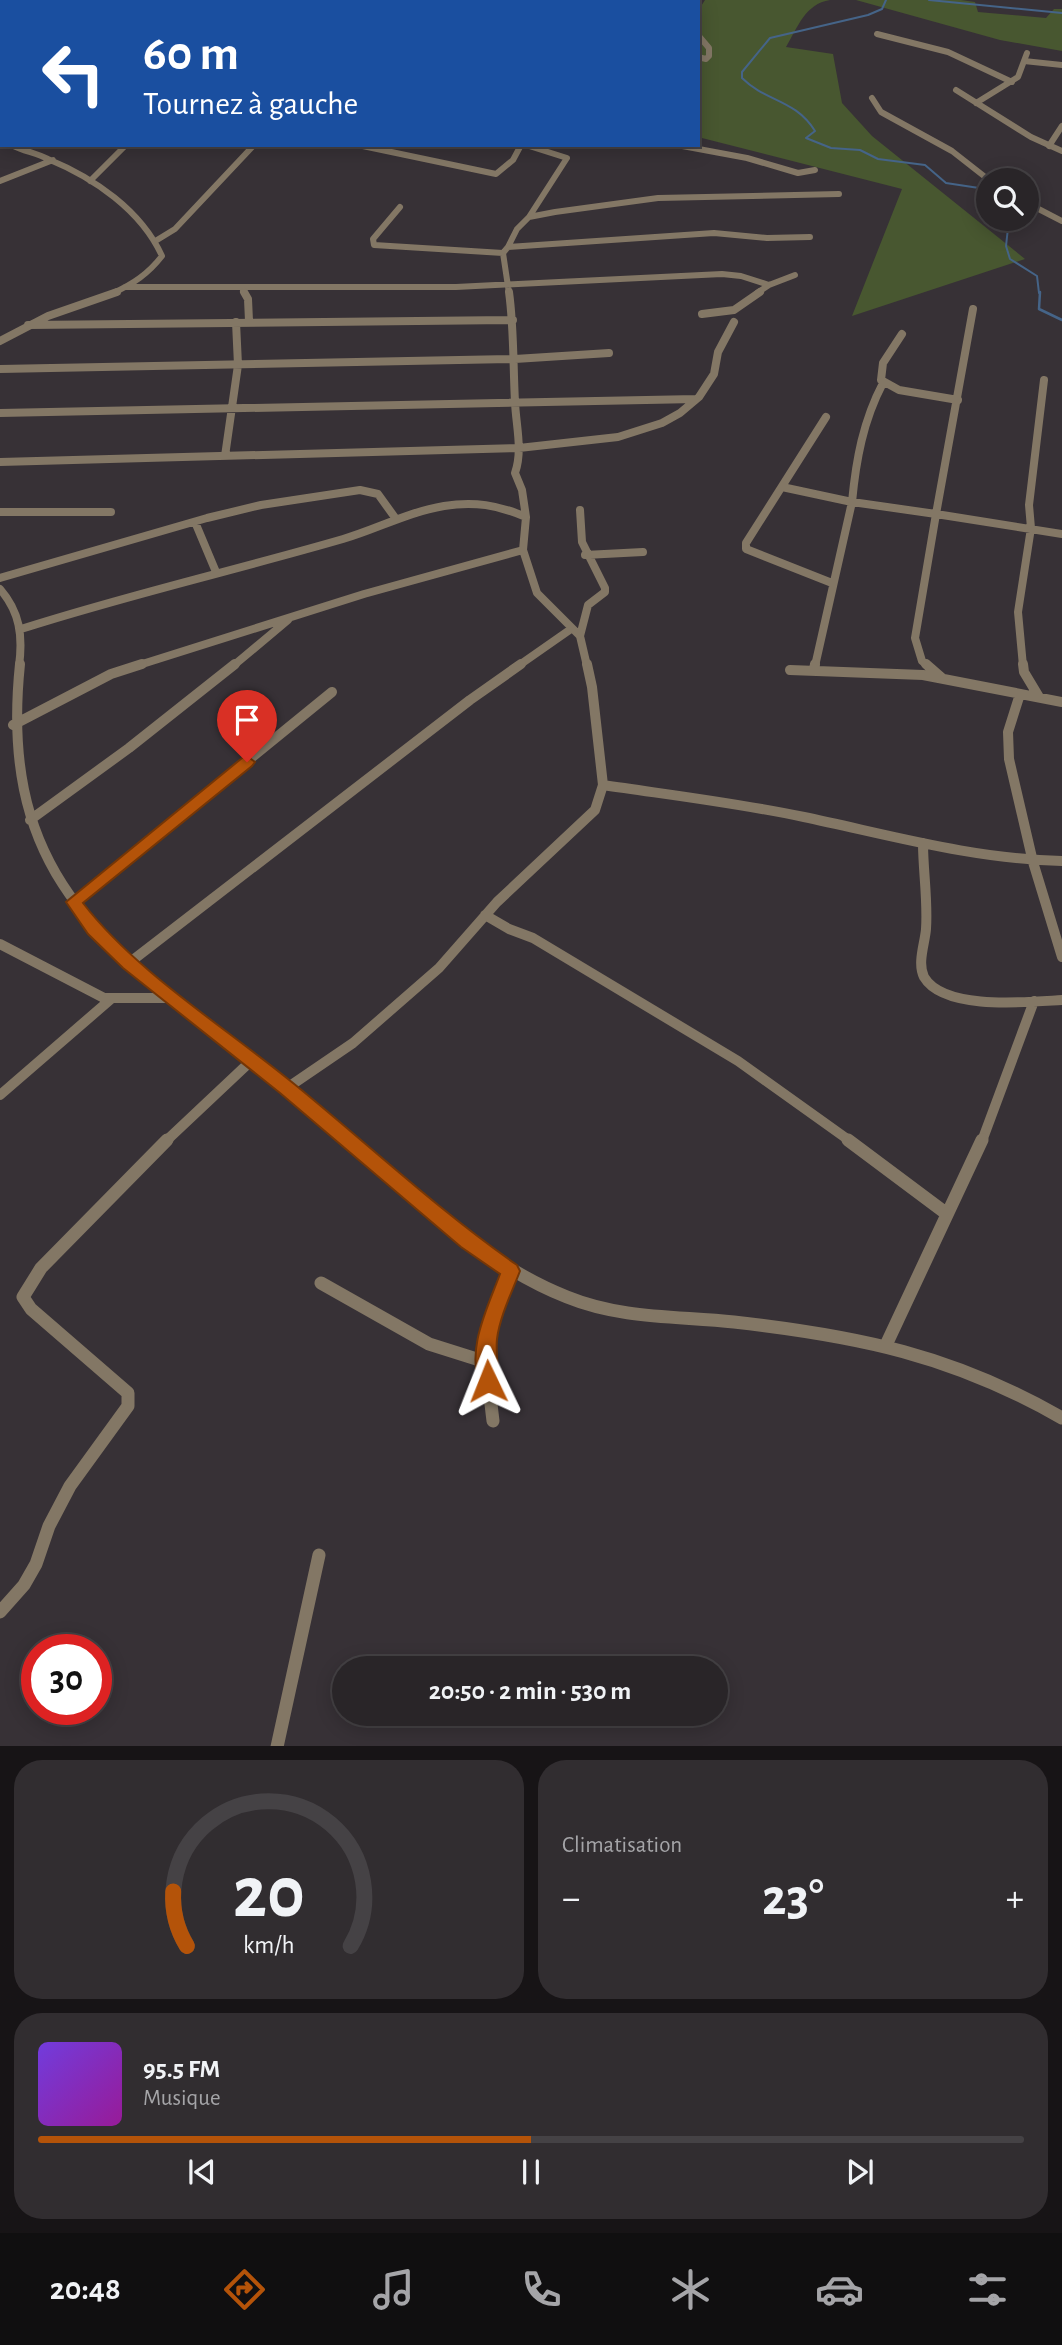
<!DOCTYPE html>
<html lang="fr">
<head>
<meta charset="utf-8">
<style>
	:root { --surface:#292528; --page:#312d30; --text:#f1f3f6; --muted:#a5a5a8; --line:#454245; --accent:#b45309 }
	body { margin:0; font-family:"Alegreya Sans",sans-serif; background:var(--page); color:var(--text); height:100vh; display:flex; flex-direction:column; font-size:26px; white-space:nowrap }
	* { box-sizing:border-box; margin:0 }
	p { font-size:23px; color:var(--muted) }
	.icon { flex:none; width:38px; height:38px; fill:none; stroke:currentColor; stroke-width:2; stroke-linecap:round; stroke-linejoin:round }
	.map { position:relative; height:1746px; overflow:hidden }
	.side { display:flex; flex-direction:column; gap:14px; padding:14px; background:#171416; flex:1 }
	.side>* { flex:none }
	.hud { position:absolute; left:0px; top:0px; width:700px; height:147px; box-shadow:0 4px 18px #0003,0 0 0 2px var(--line); background:#1a4fa0; color:#fff; overflow:hidden }
	.fabs { position:absolute; left:976px; top:168px; display:grid; gap:14px }
	.fabs a { display:grid; place-items:center; width:63px; height:63px; border-radius:50%; background:var(--surface); box-shadow:0 4px 18px #0003,0 0 0 2px var(--line); font-size:35px }
	.speed { position:absolute; left:21px; top:1634px; display:flex; gap:14px; font-size:35px; font-weight:700; text-align:center }
	.speed>* { display:grid; place-content:center; width:91px; height:91px; border-radius:50%; background:var(--surface); box-shadow:0 4px 18px #0003,0 0 0 2px var(--line); line-height:1 }
	.speed .limit { border:10px solid #d22; background:#fff; color:#111 }
	.pin { position:absolute; display:grid; place-items:center; width:60px; height:60px; color:#fff; margin:-72px -30px; border-radius:50% 50% 50% 0; rotate:-45deg; box-shadow:0 0 7px #0007 }
	.pin .icon { rotate:45deg }
	.me { position:absolute; width:77px; margin:-38px; rotate:358deg; stroke-linejoin:round; filter:drop-shadow(0 0 5px #0008) }
	.turn { display:flex; align-items:center; gap:24px; height:147px; padding:0 28px; font-size:32px }
	.turn .icon { width:91px; height:91px; stroke-width:2.5 }
	.turn b { display:block; font-size:49px; line-height:60px }
	.big { font-size:52px; font-weight:700; line-height:1.1 }
	.side .tile { flex:1; display:flex; flex-direction:column; justify-content:center; gap:10px; min-width:0; padding:0 24px; border-radius:28px; background:var(--page) }
	.side .dial { align-items:center; gap:0 }
	.dial svg { height:182px; overflow:visible; fill:none; stroke:var(--line); stroke-width:7; stroke-linecap:round; text-anchor:middle }
	.dial text { fill:var(--text); stroke:none }
	.song { display:flex; align-items:center; gap:21px }
	.cover { width:84px; height:84px; border-radius:10px; background:linear-gradient(135deg,hsl(260 70% 55%),hsl(300 70% 35%)) }
	.played { height:7px; border-radius:4px; background:linear-gradient(90deg,var(--accent) 50%,var(--line) 50%) }
	.keys { display:flex; justify-content:space-around; direction:ltr }
	.heat { display:flex; justify-content:space-between; align-items:center; font-size:38px; direction:ltr }
	.side .tiles { flex:1; display:grid; gap:14px; grid-template-columns:1fr 1fr }
	.tile:last-child { grid-column:span 2 }
	.trip { position:absolute; left:332px; top:1656px; width:396px; height:70px; border-radius:35px; background:var(--surface); box-shadow:0 4px 18px #0003,0 0 0 2px var(--line); font-weight:700; line-height:70px; text-align:center }
	.menu { display:flex; height:112px; justify-content:space-around; align-items:center; background:#100f10; color:var(--muted) }
	.menu .icon { width:49px; height:49px }
	.menu .on { color:var(--accent) }
	.menu b { font-size:32px; color:var(--text) }
	.map>svg:first-child { display:block }
	.green { fill:#485730 }
	.lines { fill:none; stroke-linecap:round; stroke-linejoin:round }
	.stream-far1 { stroke:#456488; stroke-width:2 }
	.stream { stroke:#456488; stroke-width:2.5 }
	.street-far3 { stroke:#837765; stroke-width:6 }
	.street-far2 { stroke:#837765; stroke-width:8 }
	.street-far1 { stroke:#837765; stroke-width:10 }
	.street { stroke:#837765; stroke-width:13 }
	.route { fill:#b45309; stroke:#753606; stroke-width:2 }
</style>
</head>
<body>
<div class="map">
<svg width="1062" height="1747" viewBox="0 0 1062 1747">
	<rect width="100%" height="100%" fill="#373136"/>
	<path class="green" d="M705,0H830C805,4 798,27 786,47L833,54L842,103L872,136L1025,259L852,316L902,189L698,137V11Z
		M856,0H961L975,2L978,12L1046,18L1054,9H1062V51L1000,40Z"/>
	<g class="lines">
		<path class="stream-far1" d="M886,0L882,9L868,15L770,38L742,72V78C766,102 795,99 815,131L806,138L831,148L860,150L878,159L925,165L946,183L979,188L989,195
			M929,0L1062,13
			M1009,219L1006,246L1010,259L1037,276L1039,293"/>
		<path class="stream" d="M1040,292L1039,309L1062,320"/>
		<path class="street-far3" d="M56,0H68
			M683,2L685,0
			M877,34L948,52L1012,82
			M698,35L709,48V56L706,59L698,57
			M1024,61L1062,65
			M956,90L1031,137L1062,151
			M872,98L881,112L952,151L989,180
			M976,103L1018,77L1027,53
			M12,145C23,151 36,153 48,159C94,178 141,210 162,256C148,274 133,284 113,293
			M358,145L496,174L513,160L521,145
			M526,145L567,158L529,217
			M677,145L747,158L798,173L815,170
			M1049,146L1062,126
			M0,181L53,160
			M90,181L126,145
			M1027,203L1062,221
			M400,207L373,239L374,245L503,253
			M157,240L175,229L254,145
			M508,247L517,229L529,217L555,212L658,198L839,194
			M125,287H456L722,274L741,276L769,285L795,275
			M242,288L245,293
			M509,293L503,253L508,247L714,233L767,238L810,237
			M757,293L769,285"/>
		<path class="street-far2" d="M244,292L248,299L249,321
			M509,292C514,328 513,365 515,402C516,426 523,450 515,473L522,490L526,517
			M973,309L936,514L1062,534
			M702,314L734,310L760,292
			M28,325L513,320
			M902,334L883,363L881,380L899,390L958,400
			M0,341L48,316L117,292
			M0,369L515,359L609,353
			M883,383C863,421 856,460 852,502L936,514L915,638L922,661L928,666
			M0,413L696,399
			M826,417L746,543V549L832,583
			M225,456L238,365L236,322
			M0,462L519,448L618,437L662,423L680,413L699,397L714,374L718,352L734,322
			M782,487L852,502L815,666
			M580,510L582,542L605,588V592L588,605L580,636
			M0,512H111
			M195,522L216,572
			M585,555L643,552
			M0,578L207,518L261,505L360,490L378,494L396,519
			M0,589C20,612 23,636 19,666
			M21,629C127,595 236,570 343,539C377,529 408,512 444,506C474,501 498,505 526,517L523,550
			M136,666L364,594L523,550L537,593L580,636L587,666
			M233,666L288,620
			M518,666L571,629
			M1023,666L1018,612L1031,528L1029,505L1044,380"/>
		<path class="street-far1" d="M20,664C0,857 85,933 226,1041C269,1073 310,1107 350,1141
			M926,664L942,678
			M1023,664L1024,672L1039,697
			M790,670L923,675L1062,702
			M814,671L815,664
			M1020,694L1008,732L1009,759L1033,862L1062,957
			M13,725L111,674L142,664
			M603,785C670,795 738,803 804,817C890,835 973,859 1062,861
			M30,820L129,748L235,664
			M923,843C923,871 928,900 926,929C925,943 917,963 924,977C944,1011 1028,1002 1062,1000
			M74,902L332,692
			M485,915L509,929L533,938L738,1061L850,1141
			M0,944L104,998H172
			M129,963L470,700L521,664
			M287,1088L353,1043L439,968L497,902L595,810L603,785L592,687L587,664
			M0,1095L111,999
			M166,1141L252,1060
			M982,1141L1034,1001"/>
		<path class="street" d="M348,1140C416,1197 483,1264 567,1297C621,1319 677,1316 734,1322C858,1336 952,1355 1062,1418
			M848,1140L947,1214
			M321,1283L429,1344L486,1362
			M886,1345L982,1140
			M493,1421L486,1362L488,1336L510,1271
			M0,1612L24,1585L36,1564L49,1526L70,1486L128,1406V1393L31,1309L23,1297L41,1268L167,1140
			M277,1747L319,1555"/>
	</g>
	<path class="route" d="M247,756L255,762L252,766L83,903C137,973 225,1027 293,1083C368,1144 438,1210 517,1265L520,1271C512,1292 500,1316 497,1339C495,1355 501,1374 495,1388L488,1391L481,1388C465,1351 487,1309 500,1274L461,1247L280,1093L123,968L88,934L66,902L242,758Z"/>
</svg>
<div class="fabs">
<a><svg class="icon" aria-label="search" viewBox="0 0 24 24"><circle cx="10" cy="10" r="6"/><path d="M15 15l6 6"/></svg></a>
</div>
<div class="speed"><div class="limit">30</div></div>
<div class="pin" style="left:247px;top:762px;background:#d93025"><svg class="icon" aria-label="arrive" viewBox="0 0 24 24"><path d="M6 21V4h12l-3 4 3 4H6"/></svg></div>
<svg class="me" style="left:488px;top:1381px" viewBox="-20 -20 40 40"><path d="M0-17L14 15 0 8-14 15z" fill="#b45309" stroke="#fff" stroke-width="4"/></svg>
<div class="trip">20:50 · 2 min · 530 m</div>
<div class="hud">
<div class="turn"><svg class="icon" aria-label="left" viewBox="0 0 24 24"><path d="M17 20v-9H6M10 6l-5 5 5 5"/></svg><div><b>60 m</b>Tournez à gauche</div></div>
</div>
</div>
<section class="side">
<div class="tiles">
<div class="tile dial"><svg viewBox="0 0 100 80">
<path d="M14 69A42 42 0 1 1 86 69"/>
<path d="M14 69A42 42 0 0 1 8 45" stroke="#b45309"/>
<text x="50" y="56" font-size="32" font-weight="700">20</text>
<text x="50" y="72" font-size="11">km/h</text>
</svg></div>
<div class="tile"><p>Climatisation</p>
<div class="heat"><a>−</a><b class="big">23°</b><a>+</a></div>
</div>
<div class="tile">
<div class="song"><i class="cover"></i><div><b>95.5 FM</b><p>Musique</p></div></div>
<div class="played"></div>
<div class="keys"><svg class="icon" aria-label="previous" viewBox="0 0 24 24"><path d="M18 5L8 12l10 7zM5 5v14"/></svg><svg class="icon" aria-label="pause" viewBox="0 0 24 24"><path d="M8 5v14M16 5v14"/></svg><svg class="icon" aria-label="next" viewBox="0 0 24 24"><path d="M6 5l10 7-10 7zM19 5v14"/></svg></div>
</div>
</div>
</section>
<nav class="menu">
<b>20:48</b>
<svg class="icon on" aria-label="directions" viewBox="0 0 24 24"><path d="M12 3l9 9-9 9-9-9zM9 14v-3h6M13 9l2 2-2 2"/></svg>
<svg class="icon" aria-label="music" viewBox="0 0 24 24"><path d="M9 18V5l10-2v13"/><circle cx="6" cy="18" r="3"/><circle cx="16" cy="16" r="3"/></svg>
<svg class="icon" aria-label="phone" viewBox="0 0 24 24"><path d="M5 4h4l2 5-3 2q2 4 5 5l2-3 5 2v4C11 20 4 13 5 4z"/></svg>
<svg class="icon" aria-label="climate" viewBox="0 0 24 24"><path d="M12 3v18M4 7l16 10M4 17L20 7"/></svg>
<svg class="icon" aria-label="car" viewBox="0 0 24 24"><path d="M5 17H2v-5l4-1 3-4h7l3 4 3 1v5h-3M9 17h6M6 11h13"/><circle cx="7" cy="17" r="2"/><circle cx="17" cy="17" r="2"/></svg>
<svg class="icon" aria-label="filters" viewBox="0 0 24 24"><path d="M4 7h16M4 17h16"/><circle cx="9" cy="7" r="2"/><circle cx="15" cy="17" r="2"/></svg>
</nav>
</body>
</html>
